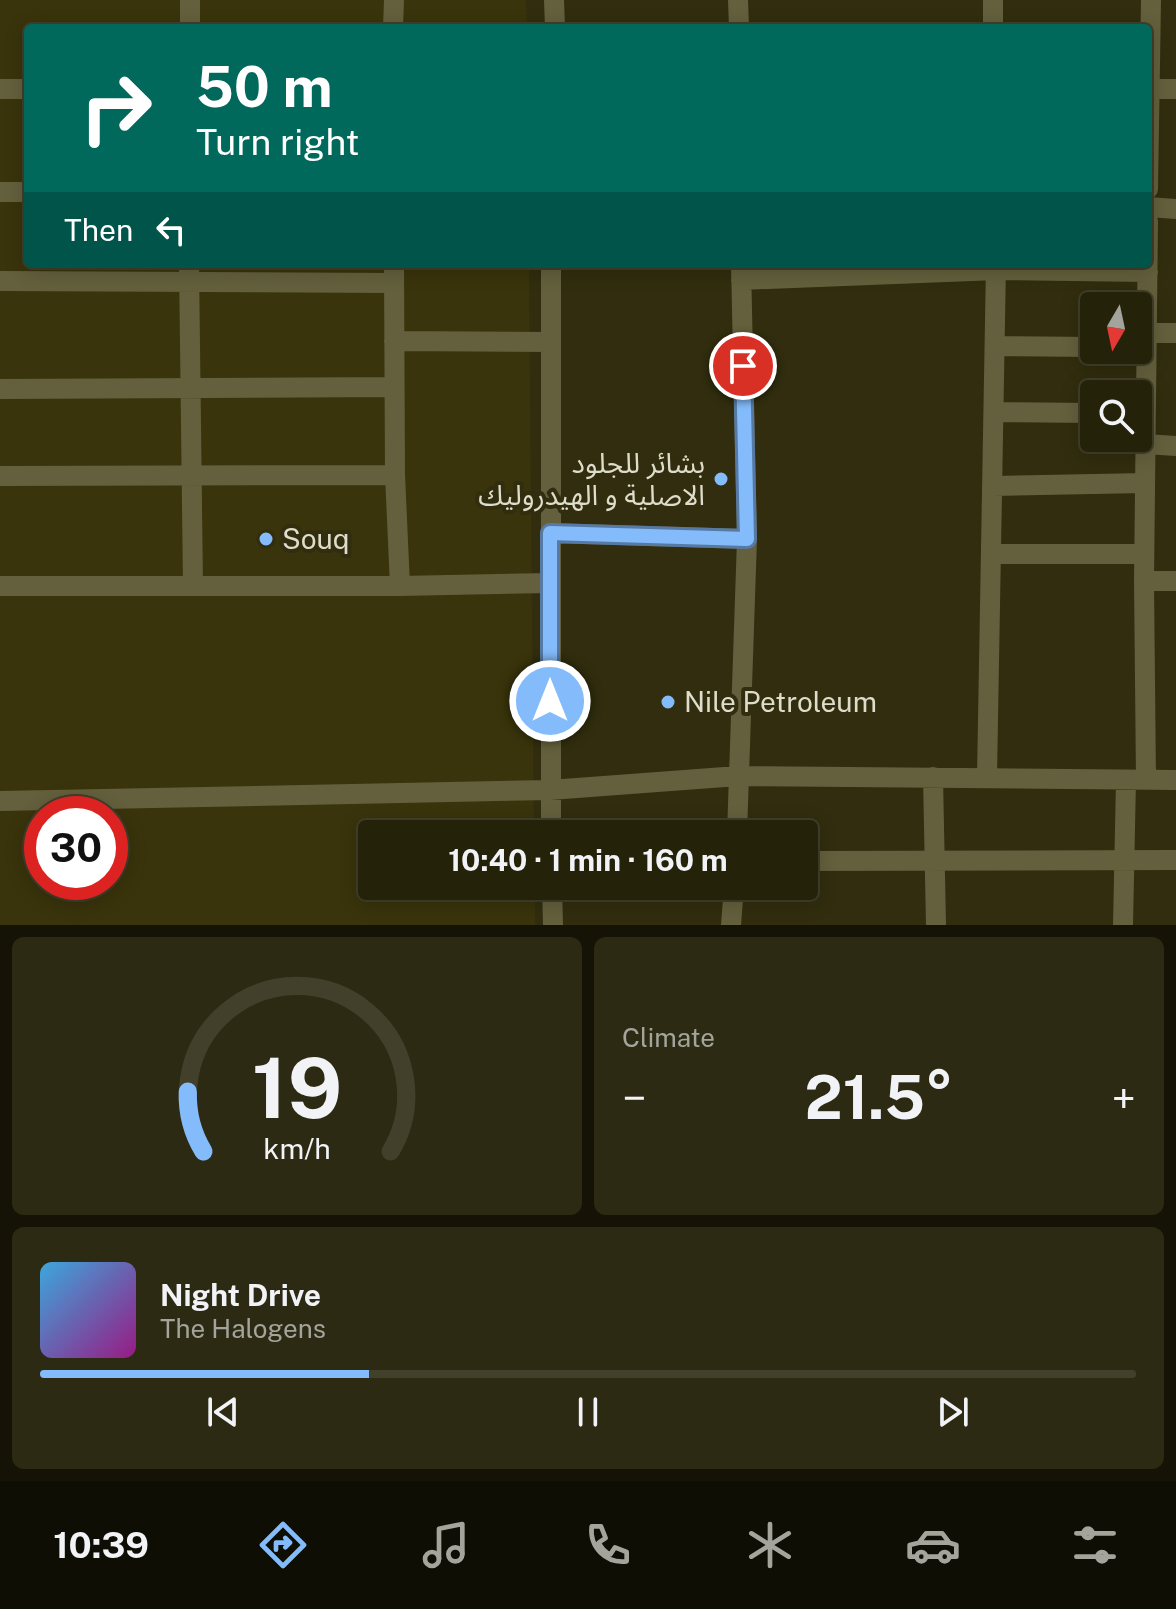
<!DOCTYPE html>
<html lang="en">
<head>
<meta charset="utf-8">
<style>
	:root { --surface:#25220a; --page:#2d2a13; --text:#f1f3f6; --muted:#a3a49c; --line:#423f2b; --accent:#84bcfb }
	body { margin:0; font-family:"Public Sans","Noto Sans Arabic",sans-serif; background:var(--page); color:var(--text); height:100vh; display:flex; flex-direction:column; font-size:30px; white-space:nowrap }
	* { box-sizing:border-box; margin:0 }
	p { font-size:26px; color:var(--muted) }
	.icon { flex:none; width:44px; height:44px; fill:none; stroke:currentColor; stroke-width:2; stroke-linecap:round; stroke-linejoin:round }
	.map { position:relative; height:925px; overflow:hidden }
	.sheet { display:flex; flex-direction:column; gap:12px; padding:12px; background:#141306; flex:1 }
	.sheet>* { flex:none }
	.guide { position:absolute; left:24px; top:24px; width:1128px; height:244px; border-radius:8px; box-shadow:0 4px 20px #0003,0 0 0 2px var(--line); background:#00695c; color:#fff; overflow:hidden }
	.needle { width:52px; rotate:189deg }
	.fabs { position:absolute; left:1080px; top:292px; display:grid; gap:16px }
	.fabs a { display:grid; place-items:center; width:72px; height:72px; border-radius:8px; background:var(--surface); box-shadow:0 4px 20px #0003,0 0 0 2px var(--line); font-size:40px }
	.speed { position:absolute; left:24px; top:796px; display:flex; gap:16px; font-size:40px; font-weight:700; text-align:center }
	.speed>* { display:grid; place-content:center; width:104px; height:104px; border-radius:50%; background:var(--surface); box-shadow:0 4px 20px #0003,0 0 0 2px var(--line); line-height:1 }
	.speed .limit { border:12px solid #d22; background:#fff; color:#111 }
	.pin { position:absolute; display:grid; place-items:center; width:68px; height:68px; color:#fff; margin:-34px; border:4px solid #fff; border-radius:50%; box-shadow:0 2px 8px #0007 }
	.me { position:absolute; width:88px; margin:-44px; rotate:0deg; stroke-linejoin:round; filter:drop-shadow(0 0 6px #0008) }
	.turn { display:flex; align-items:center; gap:28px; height:168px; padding:0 40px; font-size:36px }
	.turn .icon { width:104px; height:104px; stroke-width:2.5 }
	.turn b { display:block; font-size:56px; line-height:68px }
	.then { display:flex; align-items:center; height:76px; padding:0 40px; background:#0003; gap:16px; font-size:30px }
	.big { font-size:60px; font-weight:700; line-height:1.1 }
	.sheet .widget { flex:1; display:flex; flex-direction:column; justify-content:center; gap:12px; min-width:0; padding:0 28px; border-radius:12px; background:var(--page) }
	.sheet .dial { align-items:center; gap:0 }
	.dial svg { height:208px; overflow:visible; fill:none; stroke:var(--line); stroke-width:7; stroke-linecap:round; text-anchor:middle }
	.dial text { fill:var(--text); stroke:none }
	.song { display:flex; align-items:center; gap:24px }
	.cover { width:96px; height:96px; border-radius:12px; background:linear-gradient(135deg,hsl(200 70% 55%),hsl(310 70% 35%)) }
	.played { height:8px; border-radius:4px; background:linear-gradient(90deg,var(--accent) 30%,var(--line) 30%) }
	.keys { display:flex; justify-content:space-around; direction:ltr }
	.heat { display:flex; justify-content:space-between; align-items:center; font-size:44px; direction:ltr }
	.sheet .tiles { flex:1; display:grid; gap:12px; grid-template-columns:1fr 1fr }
	.widget:last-child { grid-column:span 2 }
	.trip { position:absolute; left:358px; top:820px; width:460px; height:80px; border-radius:8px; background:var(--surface); box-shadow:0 4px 20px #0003,0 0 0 2px var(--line); font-weight:700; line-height:80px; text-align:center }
	.menu { display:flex; height:128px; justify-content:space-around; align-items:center; background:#0f0e04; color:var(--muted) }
	.menu .icon { width:56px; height:56px }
	.menu .current { color:var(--accent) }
	.menu b { font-size:36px; color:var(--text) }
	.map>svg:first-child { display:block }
	.built { fill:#39340b; fill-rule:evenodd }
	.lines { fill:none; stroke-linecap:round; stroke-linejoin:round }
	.minor { stroke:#64603d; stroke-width:20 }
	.route-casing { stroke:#567aa3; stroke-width:20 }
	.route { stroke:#84bcfb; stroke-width:14 }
	.poi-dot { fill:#84bcfb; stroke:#312d0e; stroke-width:3 }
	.labels { text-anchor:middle; stroke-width:8; stroke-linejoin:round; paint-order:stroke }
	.poi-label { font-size:28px; fill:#dedcca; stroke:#312d0e; text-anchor:start }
</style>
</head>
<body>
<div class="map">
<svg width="1176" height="925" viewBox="0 0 1176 925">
	<rect width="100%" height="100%" fill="#312d0e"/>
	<path class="built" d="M0,0H526L527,28H28V264H529L534,834H372V886H535V925H0ZM42,814H110V882H42Z"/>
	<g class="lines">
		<path class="minor" d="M554,0L555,28
			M738,0L739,28
			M993,0V28
			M190,28V0
			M393,28L394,0
			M0,89H28
			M1150,89H1176
			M1148,189L1151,0
			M0,192H28
			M1148,207L1176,209
			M189,264L193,585
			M394,264L395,475L400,586L550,583
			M741,280L997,270L1148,272
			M0,281L394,283
			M1147,333H1176
			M394,341L551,342
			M995,346L1094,347
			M0,389L394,387
			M994,412L1094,413
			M1146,444L1176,446
			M0,476L395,475
			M993,486L1145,483
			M550,533L747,539
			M991,554H1144
			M1144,581H1176
			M0,586H400
			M933,777L936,925
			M987,777L996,264
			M1146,780L1144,581L1148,221
			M0,801L550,790L738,776L1176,780
			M551,834V264
			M737,834L747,539L741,264
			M804,861L1176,860
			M552,886L553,925
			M731,925L734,886
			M1123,925L1126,780"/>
	</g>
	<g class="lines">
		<g class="route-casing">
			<path id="route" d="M550,701V533L747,539L743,366"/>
		</g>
		<use href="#route" class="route"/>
	</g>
	<g class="poi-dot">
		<circle cx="721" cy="479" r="8"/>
		<circle cx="266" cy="539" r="8"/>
		<circle cx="668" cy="702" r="8"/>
	</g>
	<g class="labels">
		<g class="poi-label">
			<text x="705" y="473" text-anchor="end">بشائر للجلود<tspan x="705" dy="32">الاصلية و الهيدروليك</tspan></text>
			<text x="282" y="549">Souq</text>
			<text x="684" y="712">Nile Petroleum</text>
		</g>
	</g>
</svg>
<div class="fabs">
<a><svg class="needle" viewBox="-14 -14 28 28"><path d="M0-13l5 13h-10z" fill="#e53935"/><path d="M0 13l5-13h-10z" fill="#a3a49c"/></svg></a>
<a><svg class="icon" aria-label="search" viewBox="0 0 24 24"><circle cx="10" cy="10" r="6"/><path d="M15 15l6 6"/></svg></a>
</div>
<div class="speed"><div class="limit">30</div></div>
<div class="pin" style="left:743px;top:366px;background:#d93025"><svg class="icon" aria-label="arrive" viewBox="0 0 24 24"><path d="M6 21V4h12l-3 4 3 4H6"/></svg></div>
<svg class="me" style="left:550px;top:701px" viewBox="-20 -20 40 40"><circle r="17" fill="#84bcfb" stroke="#fff" stroke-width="3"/><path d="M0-11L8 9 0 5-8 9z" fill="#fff"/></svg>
<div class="trip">10:40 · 1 min · 160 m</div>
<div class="guide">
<div class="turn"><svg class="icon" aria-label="right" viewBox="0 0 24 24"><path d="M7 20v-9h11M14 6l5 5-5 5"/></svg><div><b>50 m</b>Turn right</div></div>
<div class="then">Then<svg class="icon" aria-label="left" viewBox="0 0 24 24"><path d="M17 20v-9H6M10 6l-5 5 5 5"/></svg></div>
</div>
</div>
<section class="sheet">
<div class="tiles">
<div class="widget dial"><svg viewBox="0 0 100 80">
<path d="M14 69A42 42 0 1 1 86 69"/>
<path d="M14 69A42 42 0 0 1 8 46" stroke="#84bcfb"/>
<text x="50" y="56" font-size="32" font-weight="700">19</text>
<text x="50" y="72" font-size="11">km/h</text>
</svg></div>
<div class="widget"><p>Climate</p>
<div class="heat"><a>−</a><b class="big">21.5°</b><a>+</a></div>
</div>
<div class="widget">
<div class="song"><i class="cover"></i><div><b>Night Drive</b><p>The Halogens</p></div></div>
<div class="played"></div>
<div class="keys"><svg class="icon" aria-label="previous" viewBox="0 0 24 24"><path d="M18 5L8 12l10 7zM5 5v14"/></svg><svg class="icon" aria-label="pause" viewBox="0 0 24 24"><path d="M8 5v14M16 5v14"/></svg><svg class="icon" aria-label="next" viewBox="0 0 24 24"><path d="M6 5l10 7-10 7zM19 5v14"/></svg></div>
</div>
</div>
</section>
<nav class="menu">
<b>10:39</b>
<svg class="icon current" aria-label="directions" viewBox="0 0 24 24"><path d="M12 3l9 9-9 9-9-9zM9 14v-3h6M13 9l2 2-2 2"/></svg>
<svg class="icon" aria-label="music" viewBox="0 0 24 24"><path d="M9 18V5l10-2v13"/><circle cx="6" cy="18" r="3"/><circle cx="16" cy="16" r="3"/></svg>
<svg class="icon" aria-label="phone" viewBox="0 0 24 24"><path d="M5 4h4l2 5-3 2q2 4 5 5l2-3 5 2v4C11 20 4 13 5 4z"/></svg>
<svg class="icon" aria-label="climate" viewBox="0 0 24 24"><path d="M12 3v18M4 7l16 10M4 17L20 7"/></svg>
<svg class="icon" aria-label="car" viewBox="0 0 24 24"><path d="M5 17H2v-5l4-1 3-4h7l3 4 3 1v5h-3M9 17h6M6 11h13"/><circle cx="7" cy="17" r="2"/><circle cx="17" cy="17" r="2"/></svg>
<svg class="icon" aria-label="filters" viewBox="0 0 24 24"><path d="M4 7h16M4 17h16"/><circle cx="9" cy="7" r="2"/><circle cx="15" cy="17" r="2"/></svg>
</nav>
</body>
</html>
